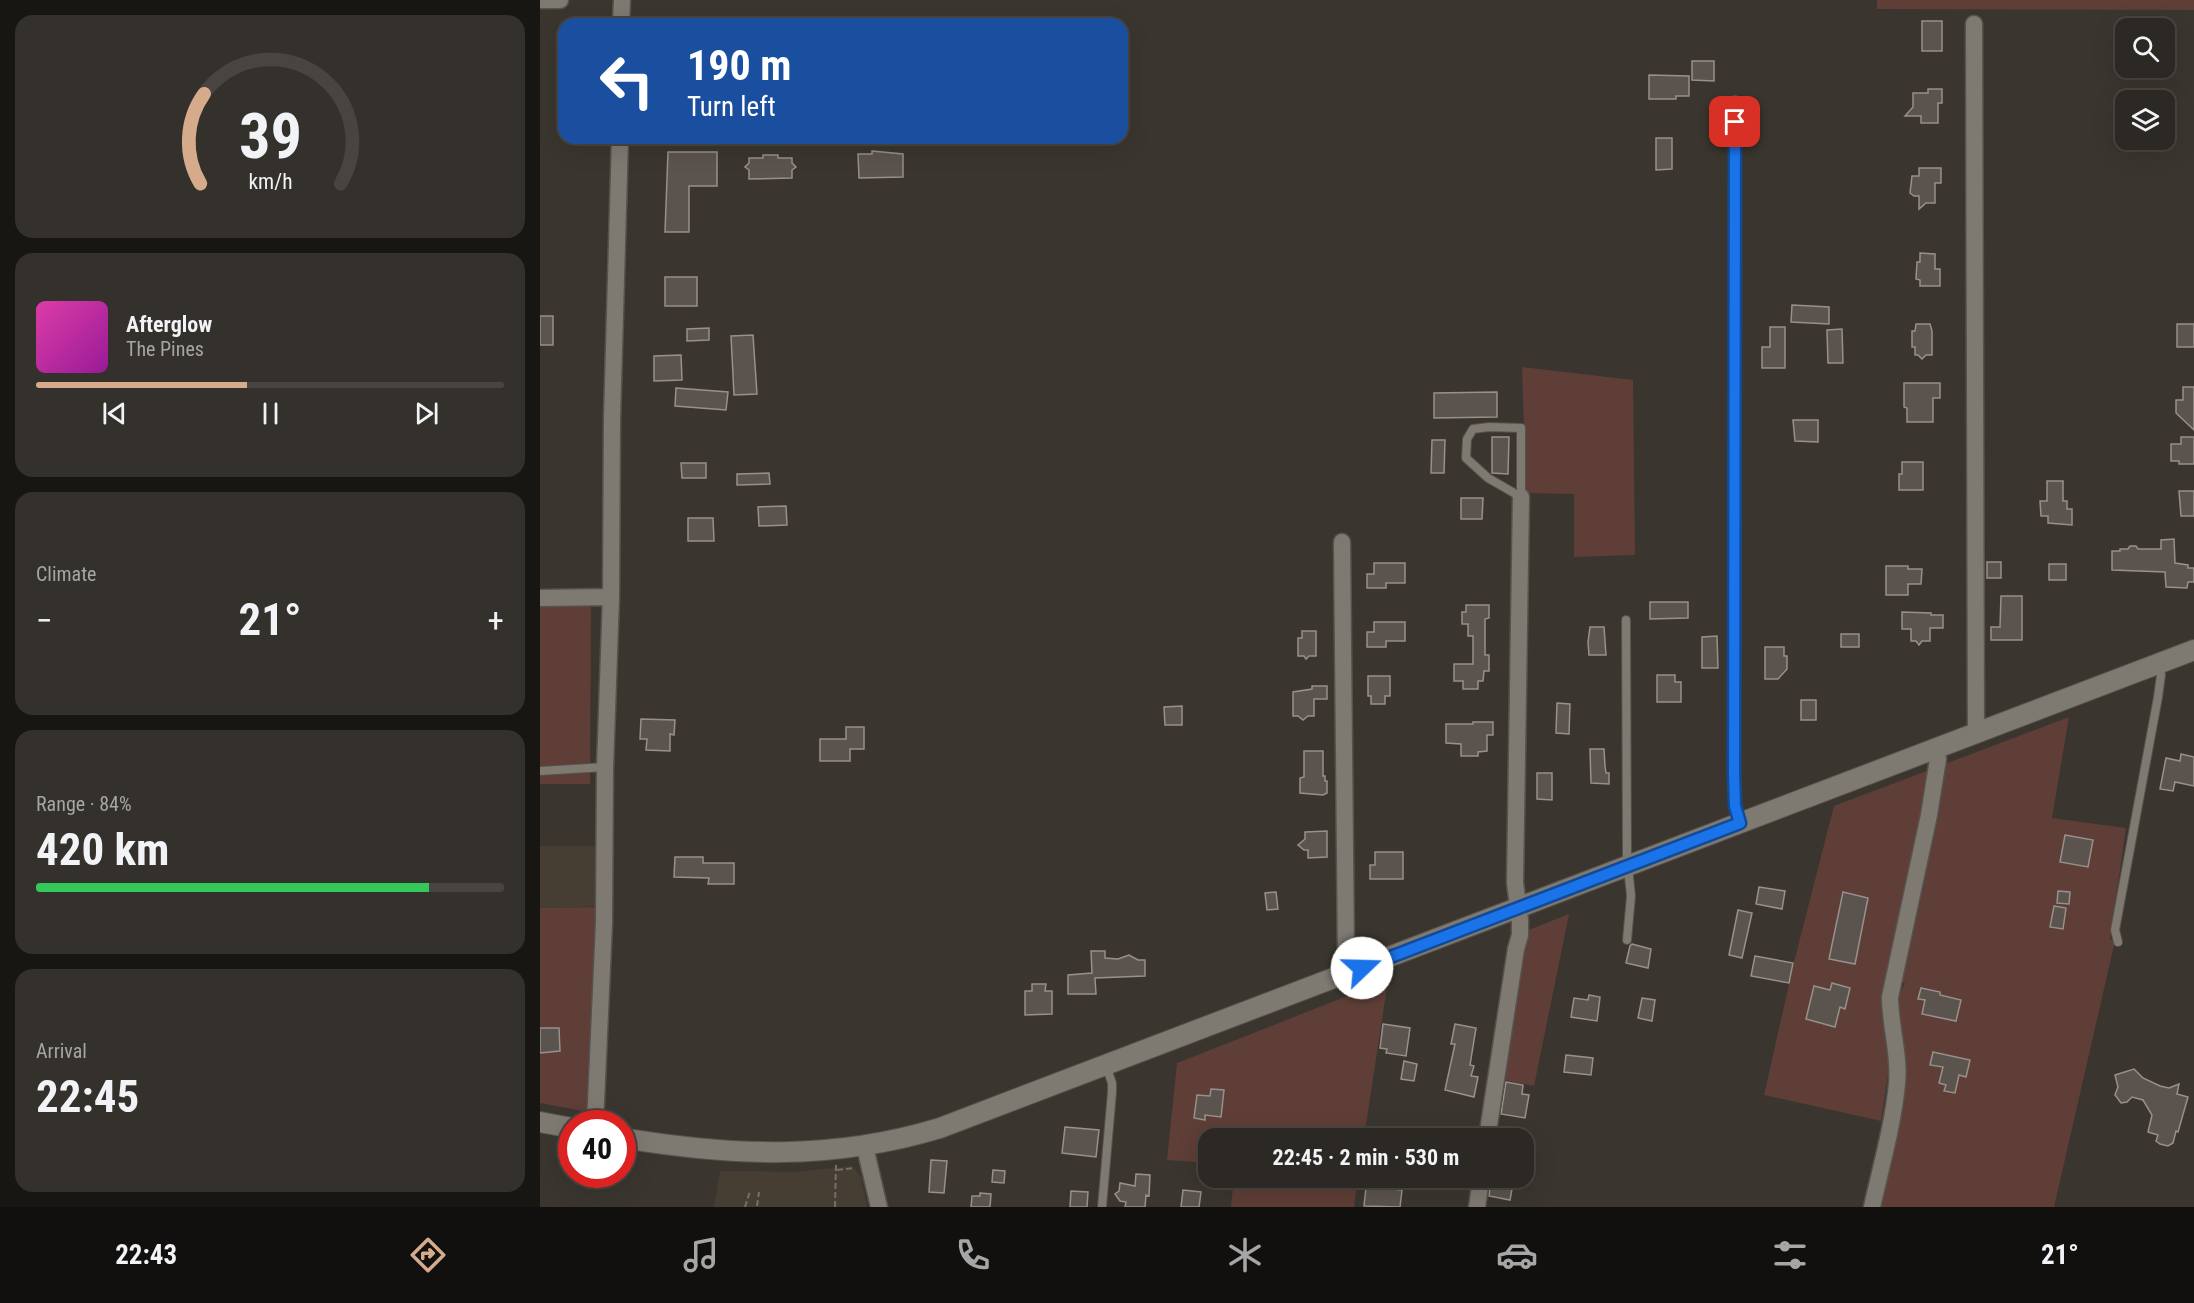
<!DOCTYPE html>
<html lang="en">
<head>
<meta charset="utf-8">
<style>
	:root { --surface:#2c2823; --page:#34302b; --text:#f1f3f6; --muted:#a6a6a6; --line:#484441; --accent:#d6ab8b }
	body { margin:0; font-family:"Roboto Condensed",sans-serif; background:var(--page); color:var(--text); height:100vh; display:flex; flex-direction:column; font-size:22px; white-space:nowrap }
	* { box-sizing:border-box; margin:0 }
	p { font-size:20px; color:var(--muted) }
	.icon { flex:none; width:33px; height:33px; fill:none; stroke:currentColor; stroke-width:2; stroke-linecap:round; stroke-linejoin:round }
	.map { position:relative; flex:1; overflow:hidden }
	.panel { display:flex; flex-direction:column; gap:15px; padding:15px; background:#181613; width:540px }
	.panel>* { flex:none }
	.banner { position:absolute; left:18px; top:18px; width:570px; height:126px; border-radius:18px; box-shadow:0 6px 24px #0002,0 0 0 2px var(--line); background:#1a4fa0; color:#fff; overflow:hidden }
	.buttons { position:absolute; left:1575px; top:18px; display:grid; gap:12px }
	.buttons a { display:grid; place-items:center; width:60px; height:60px; border-radius:12px; background:var(--surface); box-shadow:0 6px 24px #0002,0 0 0 2px var(--line); font-size:30px }
	.speed { position:absolute; left:18px; top:1110px; display:flex; gap:12px; font-size:30px; font-weight:700; text-align:center }
	.speed>* { display:grid; place-content:center; width:78px; height:78px; border-radius:50%; background:var(--surface); box-shadow:0 6px 24px #0002,0 0 0 2px var(--line); line-height:1 }
	.speed .limit { border:9px solid #d22; background:#fff; color:#111 }
	.pin { position:absolute; display:grid; place-items:center; width:51px; height:51px; color:#fff; margin:-26px; border-radius:12px; box-shadow:0 3px 9px #0006 }
	.me { position:absolute; width:66px; margin:-33px; rotate:69deg; stroke-linejoin:round; filter:drop-shadow(0 0 4px #0008) }
	.turn { display:flex; align-items:center; gap:21px; height:126px; padding:0 30px; font-size:27px }
	.turn .icon { width:78px; height:78px; stroke-width:2.5 }
	.turn b { display:block; font-size:42px; line-height:51px }
	.big { font-size:45px; font-weight:700; line-height:1.1 }
	.panel .widget { flex:1; display:flex; flex-direction:column; justify-content:center; gap:9px; min-width:0; padding:0 21px; border-radius:18px; background:var(--page) }
	.panel .dial { align-items:center; gap:0 }
	.dial svg { height:156px; overflow:visible; fill:none; stroke:var(--line); stroke-width:7; stroke-linecap:round; text-anchor:middle }
	.dial text { fill:var(--text); stroke:none }
	.song { display:flex; align-items:center; gap:18px }
	.cover { width:72px; height:72px; border-radius:9px; background:linear-gradient(135deg,hsl(320 70% 55%),hsl(300 70% 35%)) }
	.played { height:6px; border-radius:3px; background:linear-gradient(90deg,var(--accent) 45%,var(--line) 45%) }
	.keys { display:flex; justify-content:space-around; direction:ltr }
	.heat { display:flex; justify-content:space-between; align-items:center; font-size:33px; direction:ltr }
	.charge { height:9px; border-radius:4px; background:linear-gradient(90deg,#34c759 84%,var(--line) 0) }
	.trip { position:absolute; left:658px; top:1128px; width:336px; height:60px; border-radius:18px; background:var(--surface); box-shadow:0 6px 24px #0002,0 0 0 2px var(--line); font-weight:700; line-height:60px; text-align:center }
	.dock { display:flex; height:96px; justify-content:space-around; align-items:center; background:#12100e; color:var(--muted) }
	.dock .icon { width:42px; height:42px }
	.dock .on { color:var(--accent) }
	.dock b { font-size:27px; color:var(--text) }
	main { display:flex; flex:1; min-height:0 }
	.map>svg:first-child { display:block }
	.built { fill:#463e32 }
	.green { fill:#5e3e36 }
	.building { fill:#5b534e; stroke:#98908a; stroke-width:1.5 }
	.lines { fill:none; stroke-linecap:round; stroke-linejoin:round }
	.service-casing { stroke:#57524d; stroke-width:10 }
	.minor-casing { stroke:#57524d; stroke-width:19 }
	.tertiary-casing { stroke:#57524d; stroke-width:22 }
	.path { stroke:#736f69; stroke-width:2; stroke-dasharray:6 3; stroke-linecap:butt }
	.service { stroke:#7e7971; stroke-width:8 }
	.minor { stroke:#7e7971; stroke-width:16 }
	.tertiary { stroke:#7e7971; stroke-width:20 }
	.route-casing { stroke:#114b97; stroke-width:15 }
	.route { stroke:#1a73e8; stroke-width:10 }
</style>
</head>
<body>
<main>
<section class="panel">
<div class="widget dial"><svg viewBox="0 0 100 80">
<path d="M14 69A42 42 0 1 1 86 69"/>
<path d="M14 69A42 42 0 0 1 16 23" stroke="#d6ab8b"/>
<text x="50" y="56" font-size="32" font-weight="700">39</text>
<text x="50" y="72" font-size="11">km/h</text>
</svg></div>
<div class="widget">
<div class="song"><i class="cover"></i><div><b>Afterglow</b><p>The Pines</p></div></div>
<div class="played"></div>
<div class="keys"><svg class="icon" aria-label="previous" viewBox="0 0 24 24"><path d="M18 5L8 12l10 7zM5 5v14"/></svg><svg class="icon" aria-label="pause" viewBox="0 0 24 24"><path d="M8 5v14M16 5v14"/></svg><svg class="icon" aria-label="next" viewBox="0 0 24 24"><path d="M6 5l10 7-10 7zM19 5v14"/></svg></div>
</div>
<div class="widget"><p>Climate</p>
<div class="heat"><a>−</a><b class="big">21°</b><a>+</a></div>
</div>
<div class="widget"><p>Range · 84%</p><b class="big">420 km</b><div class="charge"></div></div>
<div class="widget"><p>Arrival</p><b class="big">22:45</b></div>
</section>
<div class="map">
<svg width="1654" height="1207" viewBox="0 0 1654 1207">
	<rect width="100%" height="100%" fill="#3a362f"/>
	<path class="built" d="M0,846H64L63,906L0,908Z
		M312,1166L321,1177L327,1207H174L180,1171L255,1172Z"/>
	<path class="green" d="M1337,0H1654V10L1337,9Z
		M982,367L1093,380L1095,555L1034,557V494L986,493Z
		M0,605H51L50,784H0Z
		M1529,717L1512,818L1586,828L1570,939L1575,941L1514,1207H1340L1366,1070L1365,1053H1356L1350,1015L1365,983L1350,980L1344,1015L1349,1068L1341,1121L1224,1095L1255,958L1294,806Z
		M59,907V1114L0,1103V908Z
		M1029,914L994,1086L954,1078L978,934Z
		M848,980L824,1138H669V1163L627,1160L637,1063Z
		M694,1178H818L814,1207H691Z"/>
	<path class="building" d="M1382,21H1402V51H1382Z
		M1152,61H1174V81L1152,80Z
		M1109,75L1149,76V96H1136V99H1109Z
		M1388,89H1402V103H1398V123H1381V116H1365L1373,107V93H1388Z
		M1116,138H1132V169L1116,170Z
		M332,151L363,154V177L319,178L318,154H332Z
		M128,152H177V186H149V232H125Z
		M223,155H238V158H252V163L256,167L252,170V178L209,179V170L205,167L209,163V158H223Z
		M1379,168H1401V183H1395V203H1386L1379,209V196H1374L1370,193L1372,176H1379Z
		M1380,253L1395,254V269H1400V286H1380V280L1376,279L1377,262H1380Z
		M125,277H157V306H125Z
		M1252,305L1289,307V324L1251,322Z
		M0,316H13V345H0Z
		M1376,324H1390L1392,331V355H1386L1382,359L1378,355H1375V347H1372V331H1375Z
		M1637,324H1654V347H1637Z
		M1230,327H1245V368H1222V347H1230Z
		M169,328V340L147,341V329Z
		M1302,329L1303,363H1288L1287,330Z
		M213,335L217,394L194,395L191,336Z
		M141,355L142,380L114,381V356Z
		M1364,383H1400V398H1393V422H1367V408L1364,407Z
		M1643,387H1654V430L1636,413V400H1643Z
		M136,388L188,392L186,410L135,406Z
		M957,392V417L894,418V393Z
		M1253,420H1278V442L1255,441Z
		M952,437H969L968,474L952,473Z
		M1641,437H1654V464H1639V461H1631V444H1641Z
		M892,440H905L904,473H891Z
		M1362,462H1383V490H1359V474H1362Z
		M141,463H166V478H142Z
		M229,473L230,484L197,485V474Z
		M1507,481H1523V501H1527V509H1532V525L1508,523V516H1501L1500,501H1507Z
		M1639,491H1654V516H1641Z
		M921,498H943L942,519H921Z
		M246,506L247,525L219,526L218,507Z
		M148,518H173L174,541H148Z
		M1634,539L1635,563L1648,565V568H1654V582H1648L1647,588L1626,587L1625,572L1572,570V551H1580V549H1588L1590,546H1596L1598,549H1621V540Z
		M1447,562H1461V578H1447Z
		M834,563H865V583H846V588H827V574H834Z
		M1509,564H1526V580H1509Z
		M1346,566H1368V569H1382L1381,584H1368V595H1346Z
		M1461,596H1482V640H1451V627H1460Z
		M1110,602H1148V618L1110,619Z
		M926,605H949V618L945,619V655H949V671H944L943,681H938V689H923V681H914V664H933V636H928V624H922V612H926Z
		M1362,612L1391,613V615H1403V628H1390V641H1382L1379,645L1376,641H1371V629H1362Z
		M834,622H865V641H846V647H827V632H834Z
		M1050,627H1064L1066,655H1049L1048,642Z
		M762,631H776V656H769L766,659L764,656H758V638H762Z
		M1301,634H1319V647H1301Z
		M1177,636L1178,668H1162V637Z
		M1225,647H1244V656H1247V669L1238,679H1225Z
		M1117,675H1135V682H1141V702H1117Z
		M828,676H850V696H845V704H831V696H828Z
		M772,686H787V699H774V716H768L763,720L758,716H753V692L772,689Z
		M1261,700H1276V720H1261Z
		M1017,703L1030,704L1029,734L1016,733Z
		M642,706V725H625L624,707Z
		M101,719L135,720L134,735L130,734V751L106,750L107,739H100Z
		M933,722H953V735H947V751L938,752V756H921V744L906,743V724H933Z
		M306,727H324V749H310V761H280V739H306Z
		M1050,749H1064L1065,766L1066,773H1069V784L1051,783Z
		M764,751H783V776H785V781H787V793L783,795L760,793V778L764,777Z
		M1641,754L1654,757V786L1635,782L1633,791L1620,789L1626,758L1640,761Z
		M997,773H1012V800L997,799Z
		M787,831V857L768,858V850H764L758,845L765,839V832Z
		M1525,835L1553,840L1548,867L1520,862Z
		M835,852H863V879H830V865H835Z
		M135,857H163V863H194V884H168L169,878L134,877Z
		M1219,887L1245,891L1242,909L1216,904Z
		M1518,891L1530,892L1529,904L1517,903Z
		M736,892L738,909L727,910L725,893Z
		M1303,892L1328,898L1315,964L1289,959Z
		M1514,906L1526,908L1523,929L1510,927Z
		M1198,910L1212,913L1202,958L1189,955Z
		M1092,944L1111,949L1108,968L1086,963L1090,946Z
		M551,951H565V958L578,959L589,955L598,960H605V976L555,978L556,994H528V975L552,973Z
		M1215,956L1253,963L1249,983L1211,976Z
		M1292,983L1310,988L1305,1009L1300,1007L1295,1027L1266,1019L1274,986L1290,990Z
		M492,984H506L505,991H512V1014L485,1015V991H492Z
		M1381,988L1400,992V995L1421,1000L1416,1021L1382,1014L1385,1000L1378,999Z
		M1049,995L1060,997L1057,1021L1031,1017L1034,998L1048,1000Z
		M1102,998L1115,1000L1112,1021L1098,1018Z
		M843,1024L870,1028L866,1056L846,1053L847,1049L840,1048Z
		M915,1024L936,1028L930,1065L934,1066L931,1076L938,1077L934,1097L905,1090L915,1044H911Z
		M0,1028H19L20,1051L0,1053Z
		M1393,1052L1430,1060L1426,1077L1419,1075L1415,1093L1404,1091L1406,1085L1399,1083L1403,1067L1390,1065Z
		M1026,1055L1053,1058L1051,1075L1024,1072Z
		M864,1061L877,1064L874,1081L861,1079Z
		M1594,1069L1603,1078L1620,1086L1629,1088L1639,1084L1637,1094L1648,1097L1638,1132L1636,1131L1633,1143L1628,1146L1620,1144L1616,1141L1618,1135L1608,1132L1612,1115L1603,1100L1592,1097L1587,1102L1581,1103L1575,1095L1578,1087L1575,1075Z
		M966,1082L983,1085L982,1094L989,1095L985,1118L961,1114Z
		M671,1089L684,1090L681,1117L665,1115V1120L654,1118L657,1095L670,1096Z
		M525,1127L559,1130L556,1157L522,1153Z
		M391,1160L407,1161L404,1193L389,1192Z
		M453,1170L465,1171L464,1183L452,1182Z
		M596,1174L610,1175L609,1196L606,1195L605,1207H585L586,1202L580,1201L575,1194L579,1191L580,1183L595,1186Z
		M827,1178H845L844,1188L862,1190L860,1207L824,1206Z
		M951,1178H974L970,1200L949,1196Z
		M643,1190L661,1192L659,1207H641Z
		M531,1191L548,1192L547,1207H530Z
		M440,1193L451,1194L450,1207H431L432,1196H440Z"/>
	<g class="lines">
		<g class="service-casing">
			<path id="service" d="M1195,100L1194,775L1195,805L1199,823
				M949,427L981,428V497L948,478L926,458L927,439L933,429Z
				M1086,620L1087,858L1091,896L1087,940
				M0,771L65,767
				M1578,942L1575,930L1618,697L1621,675L1619,664
				M562,1207L572,1092V1083L566,1066"/>
		</g>
		<g class="minor-casing">
			<path id="minor" d="M0,0H20
				M81,24L82,0
				M1434,24L1436,733
				M802,542L806,957L811,972
				M0,598L71,597
				M55,1124L64,923L65,767L71,597L72,419L80,138
				M947,1138L976,949L980,935V920L975,883L981,497
				M325,1147L339,1207
				M937,1207L941,1178
				M1332,1207C1341,1167 1353,1125 1357,1084C1360,1055 1350,1026 1350,997L1389,815L1398,759L1396,748"/>
		</g>
		<g class="tertiary-casing">
			<path id="tertiary" d="M0,1122L32,1128
				M82,1138C193,1156 291,1161 400,1128L1654,650"/>
		</g>
		<path class="path" d="M297,1170L315,1168
			M217,1206L219,1192
			M205,1207L210,1191
			M295,1207L296,1164"/>
		<use href="#service" class="service"/>
		<use href="#minor" class="minor"/>
		<use href="#tertiary" class="tertiary"/>
	</g>
	<g class="lines">
		<g class="route-casing">
			<path id="route" d="M822,968L1200,823L1195,806L1194,775L1195,122"/>
		</g>
		<use href="#route" class="route"/>
	</g>
</svg>
<div class="buttons">
<a><svg class="icon" aria-label="search" viewBox="0 0 24 24"><circle cx="10" cy="10" r="6"/><path d="M15 15l6 6"/></svg></a>
<a><svg class="icon" aria-label="layers" viewBox="0 0 24 24"><path d="M12 4l9 5-9 5-9-5zM3 14l9 5 9-5"/></svg></a>
</div>
<div class="speed"><div class="limit">40</div></div>
<div class="pin" style="left:1195px;top:122px;background:#d93025"><svg class="icon" aria-label="arrive" viewBox="0 0 24 24"><path d="M6 21V4h12l-3 4 3 4H6"/></svg></div>
<svg class="me" style="left:822px;top:968px" viewBox="-20 -20 40 40"><circle r="19" fill="#fff"/><path d="M0-13L10 11 0 6-10 11z" fill="#1a73e8"/></svg>
<div class="trip">22:45 · 2 min · 530 m</div>
<div class="banner">
<div class="turn"><svg class="icon" aria-label="left" viewBox="0 0 24 24"><path d="M17 20v-9H6M10 6l-5 5 5 5"/></svg><div><b>190 m</b>Turn left</div></div>
</div>
</div>
</main>
<nav class="dock">
<b>22:43</b>
<svg class="icon on" aria-label="directions" viewBox="0 0 24 24"><path d="M12 3l9 9-9 9-9-9zM9 14v-3h6M13 9l2 2-2 2"/></svg>
<svg class="icon" aria-label="music" viewBox="0 0 24 24"><path d="M9 18V5l10-2v13"/><circle cx="6" cy="18" r="3"/><circle cx="16" cy="16" r="3"/></svg>
<svg class="icon" aria-label="phone" viewBox="0 0 24 24"><path d="M5 4h4l2 5-3 2q2 4 5 5l2-3 5 2v4C11 20 4 13 5 4z"/></svg>
<svg class="icon" aria-label="climate" viewBox="0 0 24 24"><path d="M12 3v18M4 7l16 10M4 17L20 7"/></svg>
<svg class="icon" aria-label="car" viewBox="0 0 24 24"><path d="M5 17H2v-5l4-1 3-4h7l3 4 3 1v5h-3M9 17h6M6 11h13"/><circle cx="7" cy="17" r="2"/><circle cx="17" cy="17" r="2"/></svg>
<svg class="icon" aria-label="filters" viewBox="0 0 24 24"><path d="M4 7h16M4 17h16"/><circle cx="9" cy="7" r="2"/><circle cx="15" cy="17" r="2"/></svg>
<b>21°</b>
</nav>
</body>
</html>
